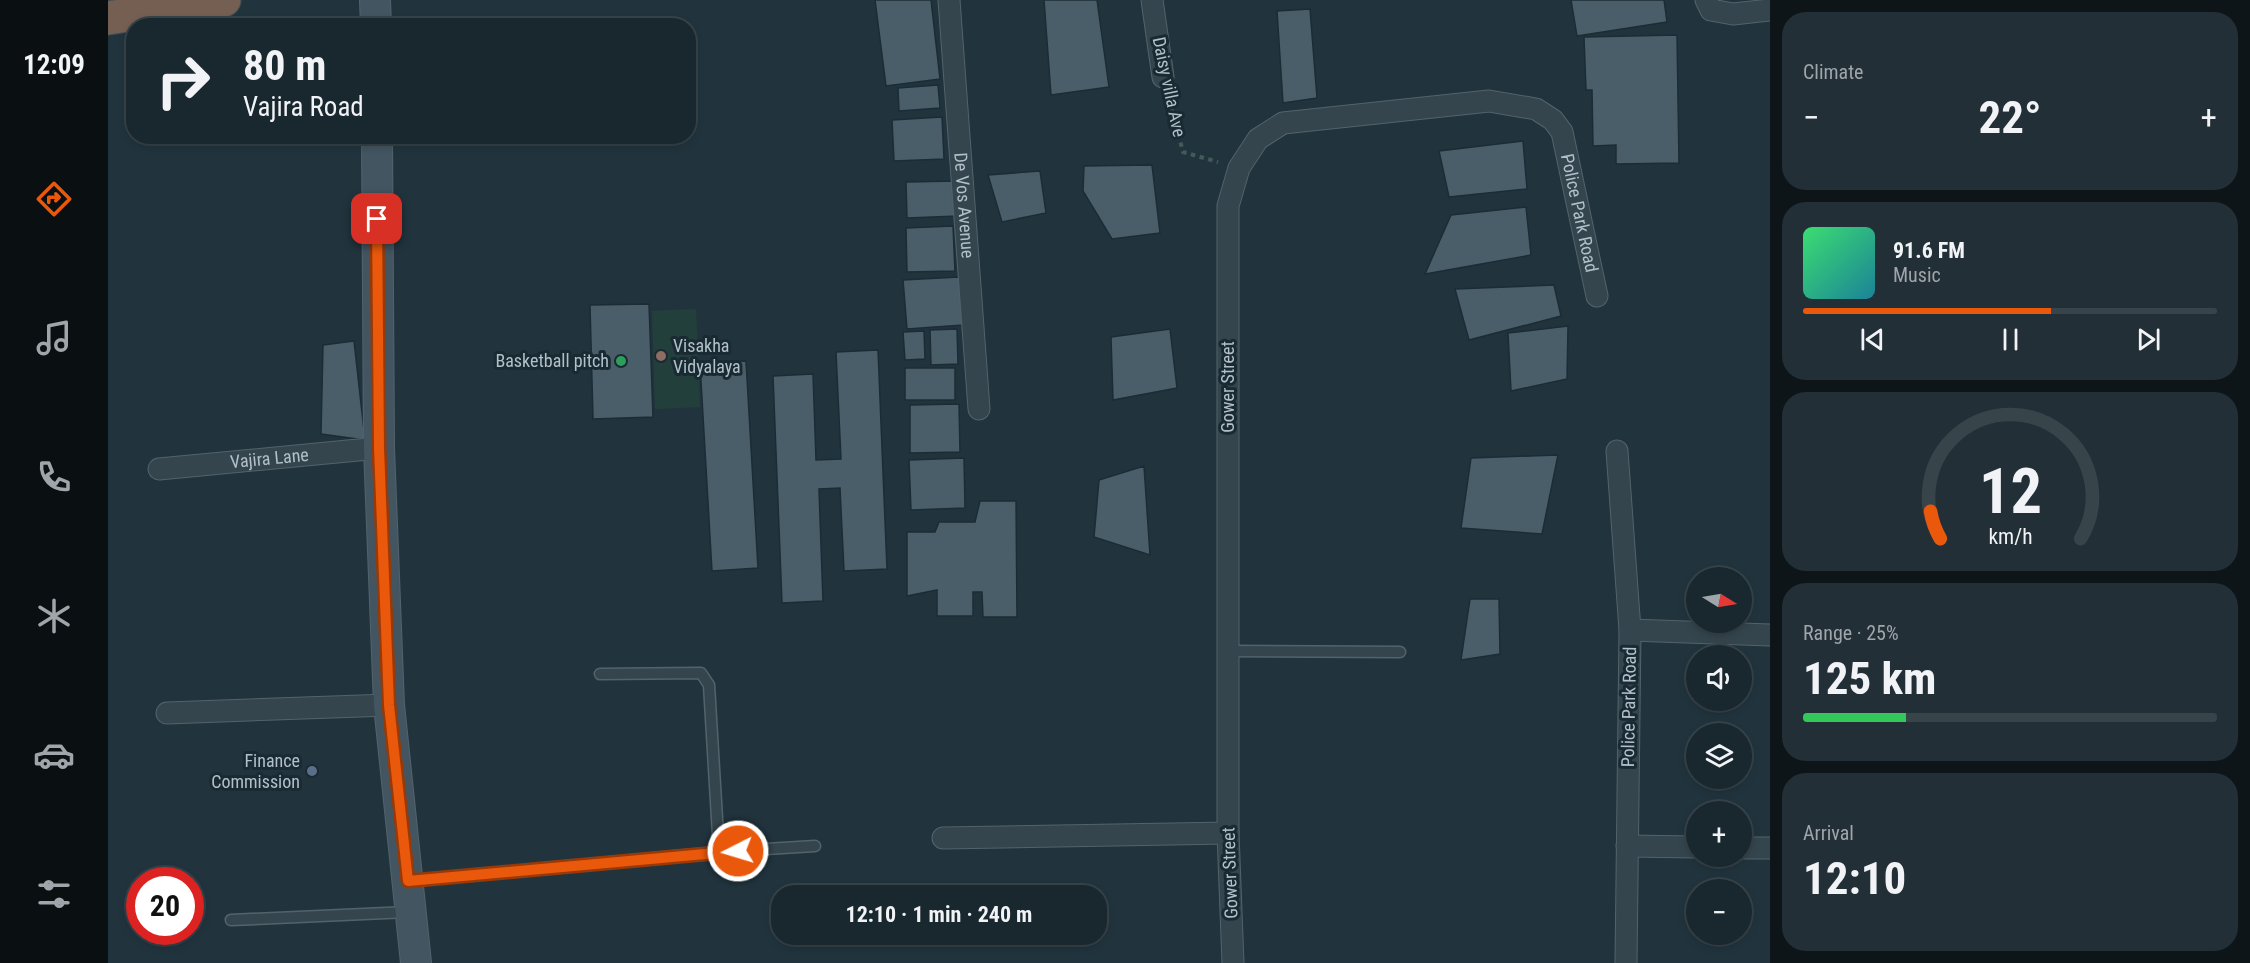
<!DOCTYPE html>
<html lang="en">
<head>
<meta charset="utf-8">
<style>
	:root { --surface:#19272e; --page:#222f36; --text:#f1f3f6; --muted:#9fa5aa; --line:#37444a; --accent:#ea580c }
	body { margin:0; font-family:"Roboto Condensed",sans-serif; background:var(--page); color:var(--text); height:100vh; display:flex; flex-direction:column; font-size:22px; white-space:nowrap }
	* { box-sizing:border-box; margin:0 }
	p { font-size:20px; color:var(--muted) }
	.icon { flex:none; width:33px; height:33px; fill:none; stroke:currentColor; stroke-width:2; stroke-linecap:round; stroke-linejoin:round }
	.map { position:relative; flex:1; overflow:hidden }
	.details { display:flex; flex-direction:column; gap:12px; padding:12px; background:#0e1519; width:480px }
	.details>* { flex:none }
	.hud { position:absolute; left:18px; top:18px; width:570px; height:126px; border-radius:24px; box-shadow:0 3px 9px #0003,0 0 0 2px var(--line); background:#19272e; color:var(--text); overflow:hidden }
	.needle { width:39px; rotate:101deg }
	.controls { position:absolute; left:1578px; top:567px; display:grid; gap:12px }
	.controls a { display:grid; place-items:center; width:66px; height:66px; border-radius:50%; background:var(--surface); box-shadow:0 3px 9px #0003,0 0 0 2px var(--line); font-size:30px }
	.speed { position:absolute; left:18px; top:867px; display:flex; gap:12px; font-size:30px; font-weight:700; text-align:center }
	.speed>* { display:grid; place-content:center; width:78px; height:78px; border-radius:50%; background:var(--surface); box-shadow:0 3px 9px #0003,0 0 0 2px var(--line); line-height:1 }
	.speed .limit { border:9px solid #d22; background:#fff; color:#111 }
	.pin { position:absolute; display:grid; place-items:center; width:51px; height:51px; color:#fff; margin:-26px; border-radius:12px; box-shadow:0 3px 9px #0006 }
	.me { position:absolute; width:66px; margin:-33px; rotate:265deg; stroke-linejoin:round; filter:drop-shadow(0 0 4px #0008) }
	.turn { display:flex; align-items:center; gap:21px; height:126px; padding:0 18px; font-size:27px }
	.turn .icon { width:78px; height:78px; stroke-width:2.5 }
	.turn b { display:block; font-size:42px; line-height:51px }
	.big { font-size:45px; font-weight:700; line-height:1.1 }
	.details .card { flex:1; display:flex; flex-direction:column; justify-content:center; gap:9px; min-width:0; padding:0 21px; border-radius:24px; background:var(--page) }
	.details .dial { align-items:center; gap:0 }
	.dial svg { height:156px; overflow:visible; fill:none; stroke:var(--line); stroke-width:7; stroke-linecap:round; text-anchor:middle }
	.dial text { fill:var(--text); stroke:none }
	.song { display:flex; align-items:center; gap:18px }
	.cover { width:72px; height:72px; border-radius:9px; background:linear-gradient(135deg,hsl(140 70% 55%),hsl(190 70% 35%)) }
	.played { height:6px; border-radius:3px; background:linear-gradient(90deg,var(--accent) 60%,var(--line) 60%) }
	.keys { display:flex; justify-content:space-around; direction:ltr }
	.heat { display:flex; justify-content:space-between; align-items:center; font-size:33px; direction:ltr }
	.charge { height:9px; border-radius:4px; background:linear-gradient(90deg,#34c759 25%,var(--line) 0) }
	.trip { position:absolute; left:663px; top:885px; width:336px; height:60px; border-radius:24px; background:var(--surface); box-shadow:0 3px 9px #0003,0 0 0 2px var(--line); font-weight:700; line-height:60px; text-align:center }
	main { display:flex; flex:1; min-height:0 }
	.dock { display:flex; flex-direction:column; width:108px; justify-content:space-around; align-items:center; background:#0a1012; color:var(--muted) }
	.dock .icon { width:42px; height:42px }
	.dock .selected { color:var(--accent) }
	.dock b { font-size:27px; color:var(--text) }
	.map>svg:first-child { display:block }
	.green { fill:#233f3c }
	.building { fill:#4a5e69; stroke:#1c2c35; stroke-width:1.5 }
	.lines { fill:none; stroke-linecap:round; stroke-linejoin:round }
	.lane-casing { stroke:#53636c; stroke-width:13 }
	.street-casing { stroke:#53636c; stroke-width:23 }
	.secondary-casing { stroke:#53636c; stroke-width:32 }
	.highway-casing { stroke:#405059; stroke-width:35 }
	.path { stroke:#415b58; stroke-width:4; stroke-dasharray:4.5 4.5; stroke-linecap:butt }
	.lane { stroke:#35454e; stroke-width:10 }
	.street { stroke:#35454e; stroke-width:21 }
	.secondary { stroke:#435561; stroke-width:30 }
	.highway { stroke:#745f52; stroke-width:33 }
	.route-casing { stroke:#983908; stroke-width:15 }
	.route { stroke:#ea580c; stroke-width:10 }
	.education-dot { fill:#8d6e63; stroke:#1a2a33; stroke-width:2 }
	.leisure-dot { fill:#2e9e5b; stroke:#1a2a33; stroke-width:2 }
	.service-dot { fill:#5c6f8a; stroke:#1a2a33; stroke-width:2 }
	.labels { text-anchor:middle; stroke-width:6; stroke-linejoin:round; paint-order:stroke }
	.street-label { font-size:18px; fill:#b1c0c9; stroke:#1a2a33 }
	.poi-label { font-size:18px; fill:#b1c0c9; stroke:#1a2a33; text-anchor:end }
</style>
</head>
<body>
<main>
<nav class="dock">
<b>12:09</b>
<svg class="icon selected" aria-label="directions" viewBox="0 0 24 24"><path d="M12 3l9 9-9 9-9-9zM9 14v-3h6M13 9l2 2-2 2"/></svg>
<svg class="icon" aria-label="music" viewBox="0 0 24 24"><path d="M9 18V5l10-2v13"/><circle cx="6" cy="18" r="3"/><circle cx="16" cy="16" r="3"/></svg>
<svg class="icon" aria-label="phone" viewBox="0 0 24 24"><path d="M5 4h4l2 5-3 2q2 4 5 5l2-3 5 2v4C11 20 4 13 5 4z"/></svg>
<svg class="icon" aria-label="climate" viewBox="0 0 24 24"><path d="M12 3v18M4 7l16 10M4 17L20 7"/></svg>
<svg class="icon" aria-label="car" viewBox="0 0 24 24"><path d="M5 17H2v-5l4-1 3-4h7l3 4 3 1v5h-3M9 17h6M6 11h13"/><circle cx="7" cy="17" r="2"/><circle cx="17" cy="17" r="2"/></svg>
<svg class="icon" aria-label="filters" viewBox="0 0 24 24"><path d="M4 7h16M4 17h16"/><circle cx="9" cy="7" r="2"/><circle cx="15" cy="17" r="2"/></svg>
</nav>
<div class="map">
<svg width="1662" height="963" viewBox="0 0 1662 963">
	<rect width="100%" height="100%" fill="#21343e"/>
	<path class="green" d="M588,309L592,407L547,409L544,311Z"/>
	<path class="building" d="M767,0H823L832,79L778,86Z
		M936,0H989L1001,87L943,95Z
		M1463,0H1556L1559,22L1469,36Z
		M1202,9L1209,98L1175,103L1169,11Z
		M1569,35L1571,163L1508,164V145L1485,146L1484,90H1478L1476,37Z
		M830,85L832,108L791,111L790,88Z
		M834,117L836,159L786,161L784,120Z
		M1415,141L1419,189L1341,197L1331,151Z
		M1044,165L1052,233L1004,239L975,191L976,166Z
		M932,171L938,213L894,222L880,175Z
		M849,181L850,216L799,218L798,182Z
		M1418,207L1423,255L1317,274L1343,215Z
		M845,226L847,271L799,272L798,228Z
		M851,277L855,325L799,329L795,280Z
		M1446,285L1453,316L1361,340L1347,289Z
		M541,304L545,417L485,419L482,305Z
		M1460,326L1459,379L1403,391L1400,333Z
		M849,329L850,364L823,365L822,330Z
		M1062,329L1069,388L1005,400L1003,337Z
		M816,331L817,359L797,360L795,332Z
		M246,341L257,440L213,434L215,345Z
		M770,350L779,569L736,571L732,488L711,489L715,601L674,603L665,376L705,374L708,460L733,459L728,352Z
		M638,361L650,568L604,571L592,364Z
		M797,368H847V400H797Z
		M851,404L852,452L802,453V405Z
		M1450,455L1434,534L1353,528L1363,458Z
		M856,458L857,508L803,510L801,460Z
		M1036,466L1042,555L986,537L991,480Z
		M872,501H908L909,617H875L874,592H865V616H829V590L799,596V532H827L831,522H867Z
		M1362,599H1391L1392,654L1353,660Z"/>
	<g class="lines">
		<g class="lane-casing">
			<path id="lane" d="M1120,651L1292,652
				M492,674L593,673L601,685L611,852
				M300,881L611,852L707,846
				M123,920L300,912"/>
		</g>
		<g class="street-casing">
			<g id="street">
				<path id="s1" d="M841,0L871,409"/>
				<path d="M1044,0L1055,77"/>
				<path d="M1598,0L1603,10L1625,14L1662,10"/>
				<path d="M1509,451L1522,630L1518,963"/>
				<path id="s2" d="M51,469L271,448"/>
				<path d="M1522,630L1662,635"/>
				<path d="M59,713L281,705"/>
				<path d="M835,838L1120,833"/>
				<path d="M1519,846L1588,847"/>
				<path d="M1634,848H1662"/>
				<path id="s3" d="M1125,963L1120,833V206L1131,168L1150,139L1175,123L1381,101L1428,109L1445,120L1454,132L1489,296"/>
			</g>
		</g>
		<g class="secondary-casing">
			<path id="secondary" d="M267,0L268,26
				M269,136L271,448L281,705L308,963"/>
		</g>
		<g class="highway-casing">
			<path id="highway" d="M0,18L116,0"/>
		</g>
		<path class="path" d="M1061,99L1075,152L1110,162"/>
		<use href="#lane" class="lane"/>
		<use href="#street" class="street"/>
		<use href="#secondary" class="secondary"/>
		<use href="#highway" class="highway"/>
	</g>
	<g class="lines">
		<g class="route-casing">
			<path id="route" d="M269,219L271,448L281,705L300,881L630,851"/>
		</g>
		<use href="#route" class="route"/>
	</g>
	<circle class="education-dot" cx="553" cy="356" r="6"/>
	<circle class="leisure-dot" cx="513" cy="361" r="6"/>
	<circle class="service-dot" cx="204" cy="771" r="6"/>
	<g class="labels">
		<g class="street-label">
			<text transform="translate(1061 87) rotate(78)" y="6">Daisy villa Ave</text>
			<text dy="6" stroke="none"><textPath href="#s1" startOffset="206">De Vos Avenue</textPath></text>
			<text dy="6" stroke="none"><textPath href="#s3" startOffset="1234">Police Park Road</textPath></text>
			<text transform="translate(1120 387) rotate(-90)" y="6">Gower Street</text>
			<text dy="6" stroke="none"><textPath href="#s2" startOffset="111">Vajira Lane</textPath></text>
			<text transform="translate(1521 707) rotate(-89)" y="6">Police Park Road</text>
			<text transform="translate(1122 873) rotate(-92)" y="6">Gower Street</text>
		</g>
		<g class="poi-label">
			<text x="565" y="352" text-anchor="start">Visakha<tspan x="565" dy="21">Vidyalaya</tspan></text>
			<text x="501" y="367">Basketball pitch</text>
			<text x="192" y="767">Finance<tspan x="192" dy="21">Commission</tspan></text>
		</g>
	</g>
</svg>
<div class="controls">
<a><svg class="needle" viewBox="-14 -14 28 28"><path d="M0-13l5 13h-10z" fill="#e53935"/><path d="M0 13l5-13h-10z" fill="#9fa5aa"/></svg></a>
<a><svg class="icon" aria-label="sound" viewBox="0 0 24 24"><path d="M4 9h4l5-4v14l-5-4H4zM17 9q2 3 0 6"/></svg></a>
<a><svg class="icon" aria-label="layers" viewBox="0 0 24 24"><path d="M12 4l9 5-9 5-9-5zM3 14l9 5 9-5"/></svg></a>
<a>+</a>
<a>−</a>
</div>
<div class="speed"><div class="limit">20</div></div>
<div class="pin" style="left:269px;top:219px;background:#d93025"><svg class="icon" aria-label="arrive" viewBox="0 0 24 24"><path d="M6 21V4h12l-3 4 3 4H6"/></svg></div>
<svg class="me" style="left:630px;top:851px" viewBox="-20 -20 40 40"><circle r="17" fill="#ea580c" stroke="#fff" stroke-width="3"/><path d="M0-11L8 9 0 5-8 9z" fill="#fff"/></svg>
<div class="trip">12:10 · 1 min · 240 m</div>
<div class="hud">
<div class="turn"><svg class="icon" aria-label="right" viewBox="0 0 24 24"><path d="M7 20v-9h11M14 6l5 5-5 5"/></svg><div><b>80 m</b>Vajira Road</div></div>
</div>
</div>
<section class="details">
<div class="card"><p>Climate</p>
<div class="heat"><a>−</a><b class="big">22°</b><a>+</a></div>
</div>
<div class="card">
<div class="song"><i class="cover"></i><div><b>91.6 FM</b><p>Music</p></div></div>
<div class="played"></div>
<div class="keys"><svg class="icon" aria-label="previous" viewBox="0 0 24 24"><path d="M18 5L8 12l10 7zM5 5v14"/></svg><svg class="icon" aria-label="pause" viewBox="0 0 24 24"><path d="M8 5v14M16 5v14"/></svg><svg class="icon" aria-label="next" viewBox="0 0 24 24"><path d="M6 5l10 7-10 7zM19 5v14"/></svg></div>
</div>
<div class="card dial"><svg viewBox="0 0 100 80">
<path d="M14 69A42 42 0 1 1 86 69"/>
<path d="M14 69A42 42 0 0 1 9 55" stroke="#ea580c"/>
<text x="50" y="56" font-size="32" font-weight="700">12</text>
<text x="50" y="72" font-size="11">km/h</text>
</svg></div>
<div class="card"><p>Range · 25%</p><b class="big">125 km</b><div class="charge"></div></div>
<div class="card"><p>Arrival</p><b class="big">12:10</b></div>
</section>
</main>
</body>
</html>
